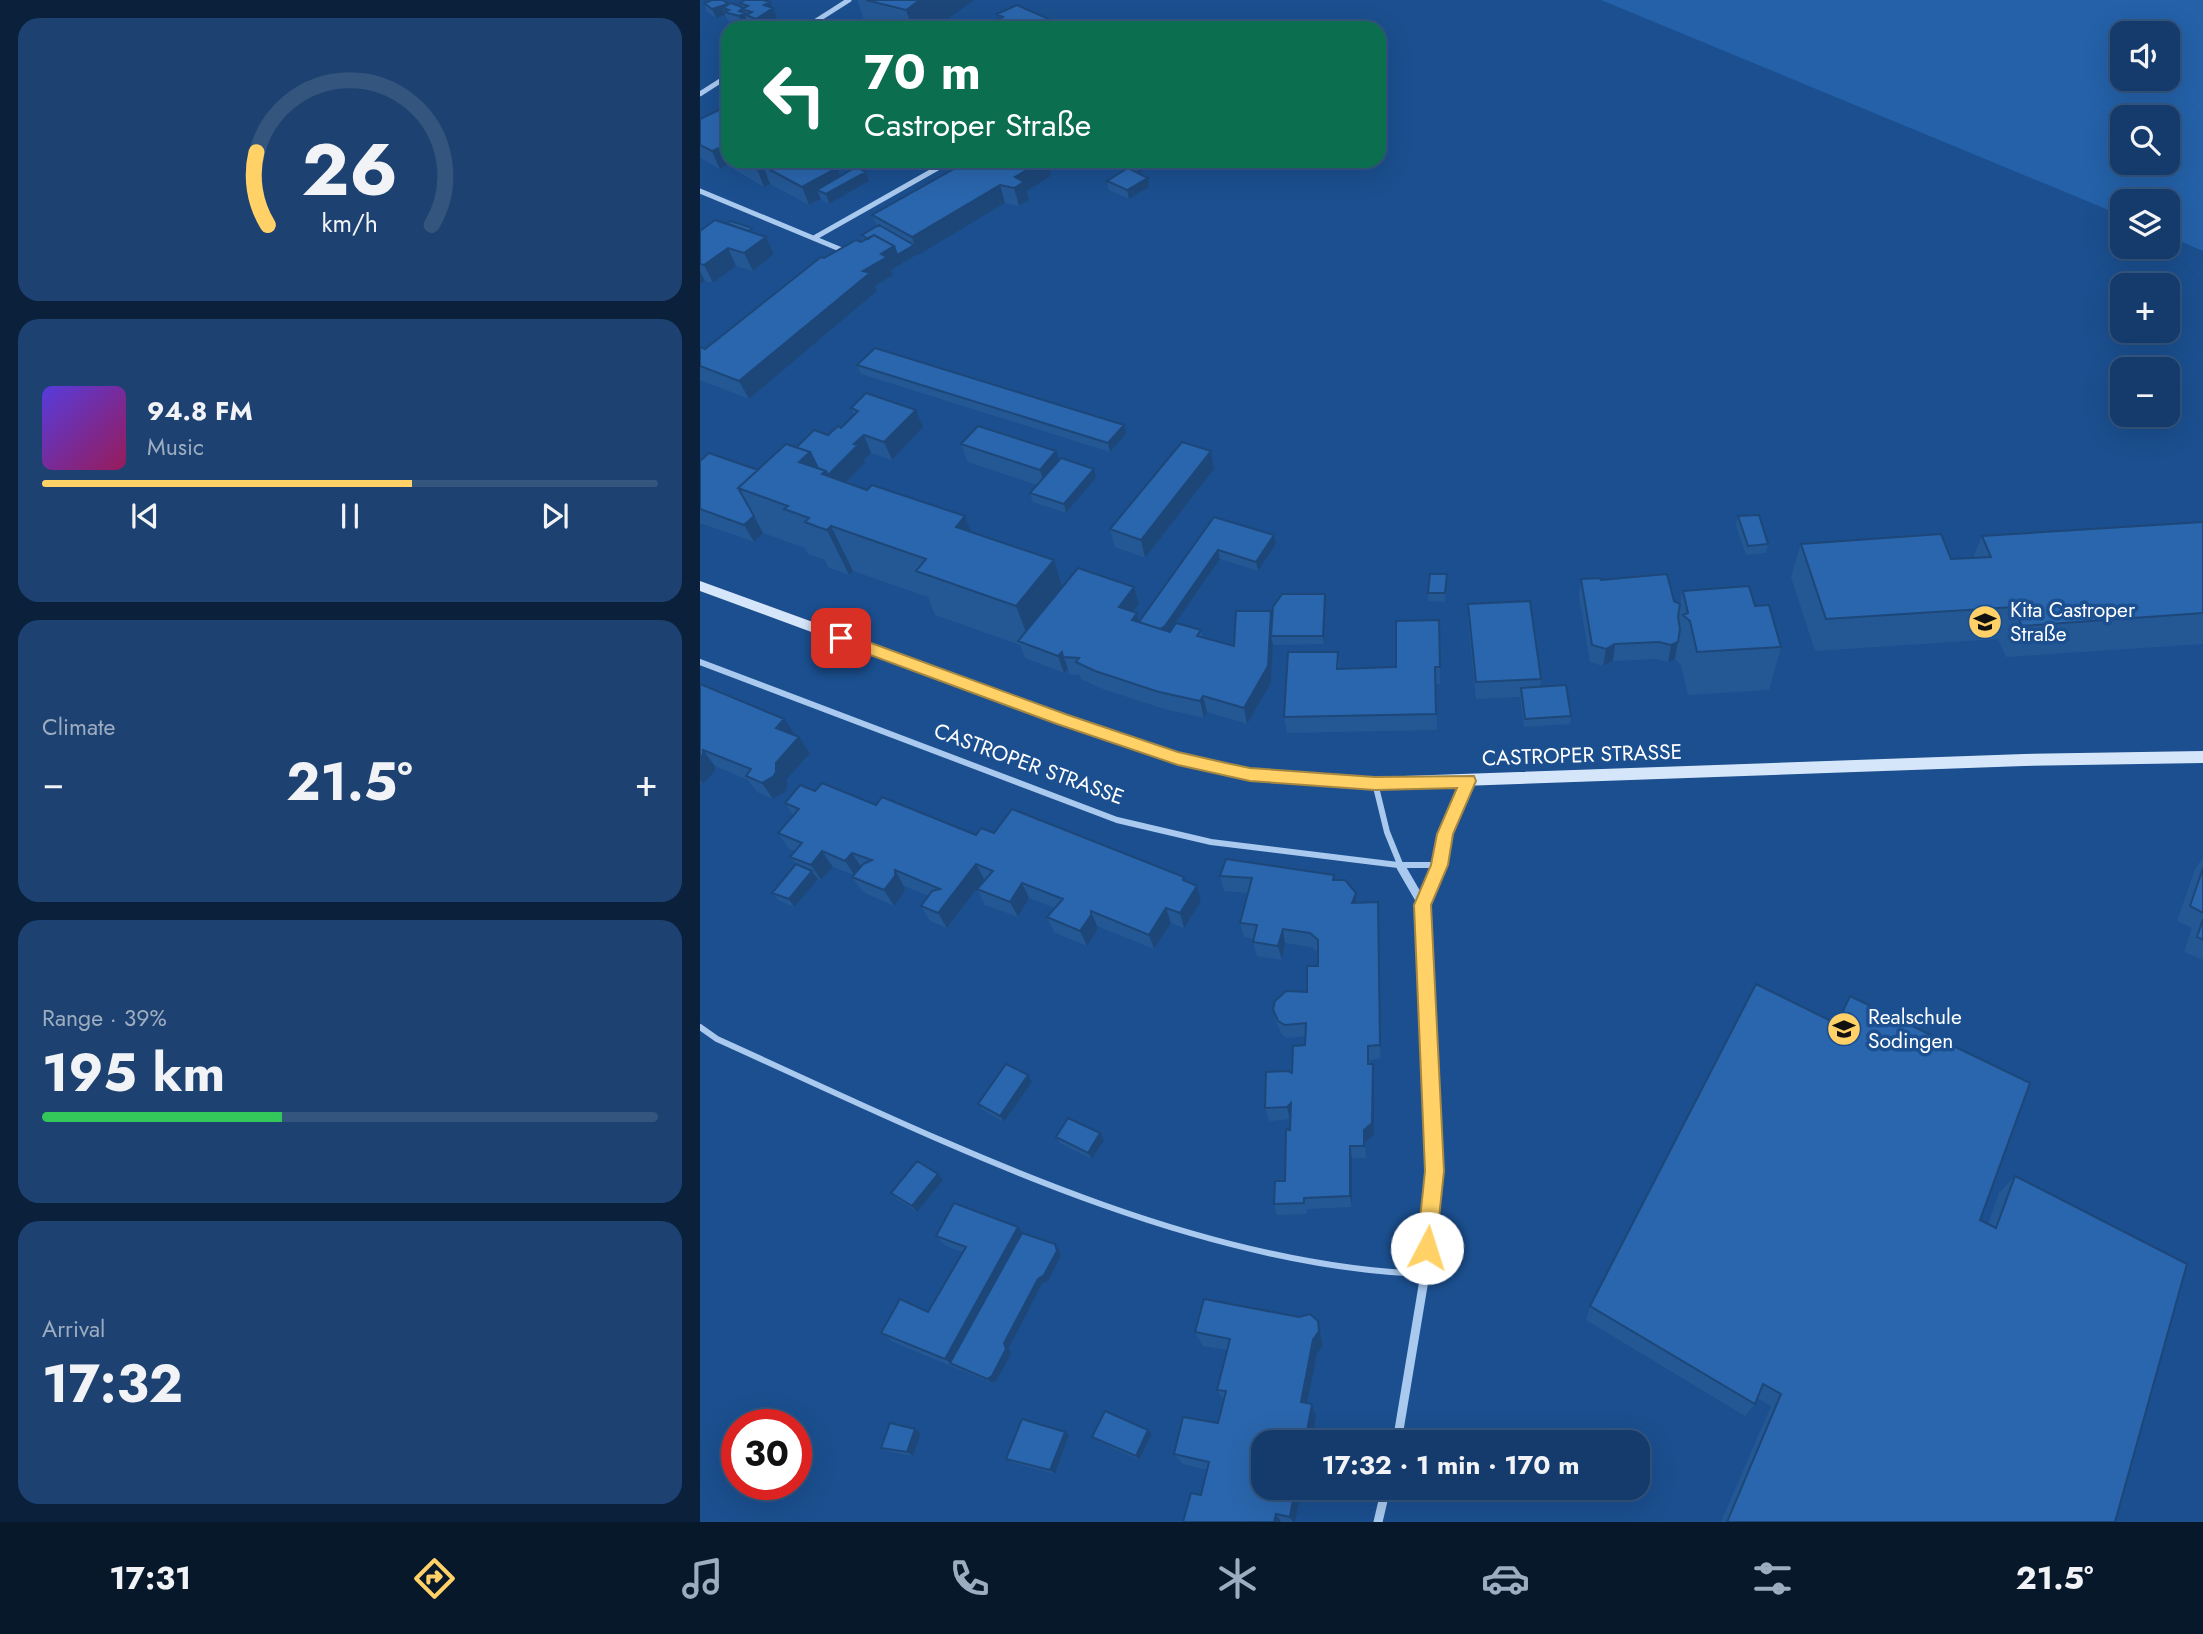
<!DOCTYPE html>
<html lang="en">
<head>
<meta charset="utf-8">
<style>
	:root { --surface:#143b6b; --page:#1d4271; --text:#f1f3f6; --muted:#9dadc1; --line:#33557e; --accent:#ffd166 }
	body { margin:0; font-family:Jost,sans-serif; background:var(--page); color:var(--text); height:100vh; display:flex; flex-direction:column; font-size:26px; white-space:nowrap }
	* { box-sizing:border-box; margin:0 }
	p { font-size:23px; color:var(--muted) }
	.icon { flex:none; width:38px; height:38px; fill:none; stroke:currentColor; stroke-width:2; stroke-linecap:round; stroke-linejoin:round }
	.map { position:relative; flex:1; overflow:hidden }
	.sheet { display:flex; flex-direction:column; gap:18px; padding:18px; background:#0b203b; width:700px }
	.sheet>* { flex:none }
	.hud { position:absolute; left:21px; top:21px; width:665px; height:147px; border-radius:21px; box-shadow:0 7px 28px #0002,0 0 0 2px var(--line); background:#0b6e4f; color:#fff; overflow:hidden }
	.controls { position:absolute; left:1410px; top:21px; display:grid; gap:14px }
	.controls a { display:grid; place-items:center; width:70px; height:70px; border-radius:14px; background:var(--surface); box-shadow:0 7px 28px #0002,0 0 0 2px var(--line); font-size:35px }
	.speed { position:absolute; left:21px; top:1409px; display:flex; gap:14px; font-size:35px; font-weight:700; text-align:center }
	.speed>* { display:grid; place-content:center; width:91px; height:91px; border-radius:50%; background:var(--surface); box-shadow:0 7px 28px #0002,0 0 0 2px var(--line); line-height:1 }
	.speed .limit { border:10px solid #d22; background:#fff; color:#111 }
	.pin { position:absolute; display:grid; place-items:center; width:60px; height:60px; color:#fff; margin:-30px; border-radius:14px; box-shadow:0 4px 10px #0006 }
	.me { position:absolute; width:77px; margin:-38px; rotate:5deg; stroke-linejoin:round; filter:drop-shadow(0 0 5px #0008) }
	.turn { display:flex; align-items:center; gap:24px; height:147px; padding:0 28px; font-size:32px }
	.turn .icon { width:91px; height:91px; stroke-width:2.5 }
	.turn b { display:block; font-size:49px; line-height:60px }
	.big { font-size:52px; font-weight:700; line-height:1.1 }
	.sheet .tile { flex:1; display:flex; flex-direction:column; justify-content:center; gap:10px; min-width:0; padding:0 24px; border-radius:21px; background:var(--page) }
	.sheet .dial { align-items:center; gap:0 }
	.dial svg { height:182px; overflow:visible; fill:none; stroke:var(--line); stroke-width:7; stroke-linecap:round; text-anchor:middle }
	.dial text { fill:var(--text); stroke:none }
	.song { display:flex; align-items:center; gap:21px }
	.cover { width:84px; height:84px; border-radius:10px; background:linear-gradient(135deg,hsl(250 70% 55%),hsl(330 70% 35%)) }
	.played { height:7px; border-radius:4px; background:linear-gradient(90deg,var(--accent) 60%,var(--line) 60%) }
	.keys { display:flex; justify-content:space-around; direction:ltr }
	.heat { display:flex; justify-content:space-between; align-items:center; font-size:38px; direction:ltr }
	.charge { height:10px; border-radius:5px; background:linear-gradient(90deg,#34c759 39%,var(--line) 0) }
	.trip { position:absolute; left:551px; top:1430px; width:399px; height:70px; border-radius:21px; background:var(--surface); box-shadow:0 7px 28px #0002,0 0 0 2px var(--line); font-weight:700; line-height:70px; text-align:center }
	.dock { display:flex; height:112px; justify-content:space-around; align-items:center; background:#08182b; color:var(--muted) }
	.dock .icon { width:49px; height:49px }
	.dock .current { color:var(--accent) }
	.dock b { font-size:32px; color:var(--text) }
	main { display:flex; flex:1; min-height:0 }
	.map>svg:first-child { display:block }
	.green { fill:#2461a8; fill-rule:evenodd }
	.lines { fill:none; stroke-linecap:round; stroke-linejoin:round }
	.lane { stroke:#a9c9ee; stroke-width:6 }
	.street-far2 { stroke:#a9c9ee; stroke-width:5 }
	.street-far1 { stroke:#a9c9ee; stroke-width:6 }
	.street { stroke:#a9c9ee; stroke-width:9 }
	.secondary { fill:#d6e6fa; fill-rule:evenodd }
	.wall { fill:#245895 }
	.shaded-wall { fill:#1d4779 }
	.building { fill:#2a66ad; stroke:#1d4779; stroke-width:2 }
	.route { fill:#ffd166; stroke:#a68842; stroke-width:2 }
	.labels { text-anchor:middle; stroke-width:7; stroke-linejoin:round; paint-order:stroke }
	.poi-label { font-size:21px; fill:#fff; stroke:#1b4f8f; text-anchor:start }
	.street-label { font-size:21px; fill:#fff; stroke:#1b4f8f }
</style>
</head>
<body>
<main>
<section class="sheet">
<div class="tile dial"><svg viewBox="0 0 100 80">
<path d="M14 69A42 42 0 1 1 86 69"/>
<path d="M14 69A42 42 0 0 1 9 37" stroke="#ffd166"/>
<text x="50" y="56" font-size="32" font-weight="700">26</text>
<text x="50" y="72" font-size="11">km/h</text>
</svg></div>
<div class="tile">
<div class="song"><i class="cover"></i><div><b>94.8 FM</b><p>Music</p></div></div>
<div class="played"></div>
<div class="keys"><svg class="icon" aria-label="previous" viewBox="0 0 24 24"><path d="M18 5L8 12l10 7zM5 5v14"/></svg><svg class="icon" aria-label="pause" viewBox="0 0 24 24"><path d="M8 5v14M16 5v14"/></svg><svg class="icon" aria-label="next" viewBox="0 0 24 24"><path d="M6 5l10 7-10 7zM19 5v14"/></svg></div>
</div>
<div class="tile"><p>Climate</p>
<div class="heat"><a>−</a><b class="big">21.5°</b><a>+</a></div>
</div>
<div class="tile"><p>Range · 39%</p><b class="big">195 km</b><div class="charge"></div></div>
<div class="tile"><p>Arrival</p><b class="big">17:32</b></div>
</section>
<div class="map">
<svg width="1503" height="1522" viewBox="0 0 1503 1522">
	<rect width="100%" height="100%" fill="#1b4f8f"/>
	<path class="green" d="M901,0H1503V251L1468,236V201H1423V216ZM1423,33H1468V79H1423ZM1423,117H1468V163H1423Z"/>
	<g class="lines">
		<path class="lane" d="M0,1027L17,1039C232,1136 487,1266 725,1274"/>
		<path class="street-far2" d="M105,28L149,0
			M0,94L28,76
			M0,191L142,250
			M114,238L250,161"/>
		<path class="street-far1" d="M0,662L417,820L511,842L698,865H739
			M675,783L687,832L702,869
			M737,869L745,834L768,781"/>
		<path class="street" d="M701,867L723,905
			M697,1442L725,1274L735,1171L723,905L738,867
			M678,1522L686,1488"/>
		<path class="secondary" d="M0,581L368,715L478,752L550,769L675,777L1324,754L1503,751V763L1324,766L675,789L550,781L478,764L358,723L0,591Z"/>
	</g>
	<path class="wall" d="M157,0H274L236,28H167Z
		M68,1L70,2L72,8H73L77,17L59,27L50,24L47,18L48,22L42,25L28,21L25,15L16,18L7,12L4,3L29,5L41,7L40,3Z
		M28,106V161H140L142,166L137,168L140,176L166,172L169,181L129,204L121,199L109,205L70,184L64,187L27,165L20,169L0,158V119Z
		M268,161L351,176L327,191L329,200L319,206L305,203L191,270L193,275L175,286L177,291L49,399L0,380V347L5,349L124,258L164,241L162,235L177,227L172,215Z
		M412,161H459L439,173L448,178L449,187L429,199L409,190L407,181L427,169Z
		M0,231L54,232L66,237L74,254L53,271L36,266L13,283L5,281L0,284Z
		M157,365L426,434L410,452L161,374Z
		M151,408L223,427L192,460L171,453L164,460L165,463L146,482L167,490L265,516L271,532L354,560L363,587H434L439,604L433,612L437,613L439,622L514,517L574,535L576,544L558,571L520,559L469,632L501,630L503,637L534,646L573,619L626,602L624,644L573,645L571,683L547,724L507,712L504,718L464,709L400,688L381,679L380,675L369,674L368,669L364,673L325,658L320,645L235,615L228,597L153,571L149,575L128,567L125,560L108,554L105,548L63,533L54,542L0,523V461L58,470L97,447L128,435L141,428L154,415Z
		M261,444L359,460L396,478L366,513L333,502L330,493L337,485L268,462Z
		M514,469L445,558L415,547L410,529Z
		M1038,516L1068,544L1066,553L1046,555L1036,525Z
		M1503,522V644L1306,657L1298,639L1115,651L1091,577L1101,544L1251,559L1273,558L1282,536Z
		M747,574L745,602L728,601V593Z
		M881,579L901,580L980,604L983,591L1055,606L1081,647L1069,690L988,695L981,665L975,659L968,662L956,659L913,661L903,666L890,662L879,596Z
		M768,604L841,679L840,687L871,716L870,724L824,727L820,697L776,699L768,621Z
		M739,620L740,684H736L737,730L587,733L584,717L638,652L640,669L696,667Z
		M0,684L99,737L110,753L87,779V789L84,793L73,799L57,792L48,780L15,766V771L3,784L0,783Z
		M115,791L176,805L276,835L294,833L485,881L497,886L501,901L484,928L471,923L454,949L397,926V930L387,946L370,939L354,932L347,917L355,908L329,898L318,917L285,905L277,889L286,879H284L247,928L230,921L221,906L229,896L204,886L205,891L194,906L163,892L152,877L154,875L133,867L121,880L117,879L94,907L78,900L72,893L96,864L90,857L95,851L89,849L78,833L93,815L85,803Z
		M1503,858V960L1484,952L1492,928L1477,921L1496,867Z
		M634,875V880L656,893L657,903L679,917L681,1058L670,1060V1064L674,1077V1135L665,1142L666,1158H652V1207L607,1209V1214L577,1215L574,1204L585,1181L591,1119L569,1121L565,1108L592,1073L605,1045L606,1036L588,1038L582,1035L576,1022L573,1009L607,992L618,966V953L612,947L585,943L582,960L557,956L553,942L554,939L544,937L540,923L548,893L524,891L520,876Z
		M1150,996L1280,1220L1288,1224L1299,1193L1315,1176L1415,1522H1021L1071,1406L1057,1398L1055,1404L1045,1416L886,1320L890,1306L1136,1024Z
		M332,1082L304,1122L283,1110L278,1104Z
		M400,1133L404,1140L392,1159L360,1143L356,1137Z
		M238,1174L243,1180L217,1212L197,1199L191,1193Z
		M322,1233L355,1244L359,1250L361,1256L348,1281L342,1284L309,1348L311,1354L297,1380L292,1383L193,1342L181,1333L228,1312L262,1252L246,1246L236,1236Z
		M495,1332L622,1334L623,1345L617,1354L607,1403L612,1404L616,1416L595,1522H483L501,1495L507,1470L483,1464L474,1454L518,1423L524,1401L517,1390L527,1350L503,1346Z
		M448,1430L452,1434L439,1460L396,1440L392,1437Z
		M221,1433L213,1456L187,1451L181,1448Z
		M369,1435L355,1474L311,1462L306,1459Z"/>
	<path class="shaded-wall" d="M61,0H67L68,3L70,2L77,17L59,27L56,19Z
		M220,0H274L236,28H212L206,10Z
		M28,4L32,12L29,10L23,8L25,15L16,18L12,9Z
		M42,9L48,22L42,25L39,16V11Z
		M19,148L27,165L20,169L12,151Z
		M119,161H140L142,166L137,168L143,185L166,172L169,181L129,204L126,194L117,190L121,199L109,205L102,187Z
		M335,161H347L351,176L327,191L329,200L319,206L314,188L315,177Z
		M436,161H459L438,174Z
		M63,166L70,184L64,187L57,169Z
		M448,178L449,187L429,199L427,190Z
		M300,185L305,203L218,255L212,237Z
		M66,237L74,254L53,271L44,253Z
		M214,245L218,254L191,270L193,275L175,286L177,291L49,399L39,381L181,254L194,246Z
		M28,248L36,266L13,283L4,265Z
		M0,271L5,281L0,284Z
		M216,410L223,427L192,460L184,442Z
		M424,425L426,434L410,452L408,443Z
		M164,435L171,453L164,460L165,463L136,492L99,462L110,452L122,474Z
		M356,451L362,469L345,488L340,470Z
		M511,451L514,469L445,558L441,540Z
		M394,469L396,478L366,513L364,504Z
		M54,516L63,533L54,542L44,525Z
		M265,516L282,561L256,527Z
		M131,526L153,571L149,575L127,530Z
		M574,535L576,544L558,571L556,562Z
		M518,550L520,559L467,635L452,634Z
		M354,560L368,604L331,646L316,606Z
		M434,587L439,604L424,624L419,607Z
		M625,594L626,602L624,644L623,636Z
		M571,611L574,628L571,636L573,645L571,683L547,724L544,708Z
		M437,613L441,630L432,620Z
		M978,642L975,659L968,662L971,645Z
		M915,644L913,661L903,666L906,649Z
		M362,652L368,669L364,673L358,656Z
		M503,696L507,712L504,718L500,701Z
		M84,719L95,735L76,728Z
		M99,737L110,753L87,779V789L84,793L73,799L62,783L76,763Z
		M3,750L15,766V771L3,784L0,780V758Z
		M122,851L133,867L121,880L111,865Z
		M152,853L162,868L155,876L145,861Z
		M276,864L284,879L247,928L238,913Z
		M195,870L204,886L205,891L194,906L184,890Z
		M112,871L118,879L94,907L89,899Z
		M322,883L329,898L318,917L310,902Z
		M497,886L501,901L484,928L480,913Z
		M656,893L657,908L652,903Z
		M678,902L679,917L681,1058L680,1045Z
		M466,908L471,923L454,949L449,935Z
		M391,911L397,926V930L387,946L380,931Z
		M583,929L585,943L582,960L578,946Z
		M673,1064L674,1077V1135L665,1142L666,1158L664,1130Z
		M328,1075L332,1082L304,1122L300,1116Z
		M591,1103L594,1116L590,1120L587,1107Z
		M400,1133L404,1140L392,1159L388,1153Z
		M650,1146L652,1158V1207L650,1196Z
		M238,1174L243,1180L217,1212L212,1206Z
		M318,1227L327,1238L250,1363L245,1359Z
		M355,1244L359,1250L361,1256L348,1281L342,1284L309,1348L311,1354L297,1380L292,1383L287,1379Z
		M618,1321L623,1345L617,1354L605,1414L601,1402Z
		M612,1404L616,1416L611,1442H605Z
		M215,1429L221,1433L213,1456L207,1452Z
		M448,1430L452,1434L439,1460L436,1456Z
		M365,1432L369,1435L355,1474L350,1470Z
		M595,1488H602L595,1522H593L590,1517Z
		M576,1514L581,1522H574Z"/>
	<path class="building" d="M12,0H23L28,4L12,9L4,3Z
		M45,0H63L70,2L64,5L73,8L56,19L46,15L52,12L42,9L39,11L45,13L39,16L24,12L29,10L23,8L31,3L44,8L48,6L40,3Z
		M166,0H220L206,10Z
		M317,5L360,24L353,28H282L303,17L297,14Z
		M27,106L28,152L19,148L12,151L0,145V119Z
		M43,161H124L137,168L102,187L63,166L57,169Z
		M268,161H342L315,177L324,182L314,188L300,185L212,237L172,215Z
		M156,167L166,172L126,194L117,190Z
		M428,168L448,178L427,190L407,181Z
		M15,220L66,237L44,253L28,248L4,265L0,264V231Z
		M30,221L52,228L49,231L26,223Z
		M179,225L214,245L197,255L194,246L174,235L168,239L162,235Z
		M174,235L194,246L181,254L187,257L163,271L170,273L39,381L0,366V347L5,349L121,257L124,258L156,240L161,242Z
		M175,348L424,425L408,443L157,365Z
		M166,393L216,410L184,442L164,435L154,444L158,445L128,475L126,471L118,468L110,452L89,445L97,447L114,430L128,435L138,426L141,428L158,411L151,408Z
		M278,426L356,451L340,470L261,444Z
		M482,442L511,451L441,540L410,529Z
		M86,444L110,452L99,462L126,471L122,474L167,490L172,485L265,516L256,527L354,560L316,606L216,571L226,559L131,526L127,530L118,527L105,522L109,518L84,509L88,506L38,488Z
		M9,453L58,470L38,488L54,516L44,525L0,509V461Z
		M361,458L394,469L364,504L330,493Z
		M1059,515L1068,544L1048,546L1038,516Z
		M514,517L574,535L556,562L518,550L465,626L460,629L439,622Z
		M1503,522V613L1322,626L1313,607L1126,619L1101,544L1241,534L1251,559L1291,557L1282,536Z
		M378,568L434,587L419,607L437,613L432,620L470,632L476,623L501,630L497,636L534,646L536,611H571L568,666L544,708L503,696L500,701L459,692L395,671L376,662L379,658L363,657L362,652L358,656L318,641Z
		M730,574H747L745,593H728Z
		M967,574L974,601L980,604L978,617L980,629L978,642L971,645L959,642L915,644L906,649L892,645L881,579L900,578L901,580Z
		M1049,586L1055,606L1069,605L1081,647L997,652L990,621L983,615L988,613L983,591Z
		M582,594H625L623,636H571L573,607Z
		M830,601L841,679L776,682L768,604Z
		M739,620L740,667H735L736,714L584,717L588,652H638L637,669L696,667V621Z
		M0,684L84,719L76,728L99,737L76,763V772L73,777L62,783L46,776L51,769L3,750V754L0,758Z
		M866,685L871,716L825,719L821,688Z
		M122,783L176,805L182,797L276,835L281,828L294,833L312,809L484,877L483,880L497,886L480,913L466,908L449,935L391,911V915L380,931L347,917L363,899L322,883L310,902L277,889L293,871L276,864L238,913L221,906L232,891L240,889L195,870V876L184,890L152,877L163,864L172,860L152,853L145,861L122,851L111,865L90,857L102,843L78,833L99,809L85,803L100,785L115,791Z
		M526,859L634,875L633,880H645L656,893L652,903L678,902L680,1045L668,1046V1064H673L672,1123L664,1130V1146H650V1196L604,1198V1203L574,1204L575,1181H585L586,1129L590,1130L591,1103L587,1107L565,1108L566,1072L588,1071L592,1073L593,1046L605,1045L606,1023L585,1025L578,1021L573,1009L575,1001L586,991L607,992V966H618V940L610,933L583,929L578,946L553,942L557,925L540,923L552,878L520,876Z
		M96,864L112,871L89,899L72,893Z
		M1503,868V913L1490,906Z
		M1503,919V940L1497,937Z
		M1056,984L1137,1024L1150,996L1330,1083L1280,1220L1296,1228L1315,1176L1487,1264L1415,1522H1027L1081,1394L1063,1384L1055,1404L890,1306Z
		M306,1064L328,1075L300,1116L278,1104Z
		M368,1118L400,1133L388,1153L356,1137Z
		M217,1161L238,1174L212,1206L191,1193Z
		M254,1203L318,1227L245,1359L181,1333L200,1299L228,1312L266,1247L236,1236Z
		M322,1233L355,1244L357,1251L344,1275L338,1279L304,1343L306,1349L292,1376L287,1379L250,1363Z
		M504,1299L599,1317L610,1314L618,1321L619,1331L613,1340L601,1402L612,1404L605,1442H564V1488H595L590,1517L576,1514L574,1522H483L491,1493L501,1495L509,1462L474,1454L483,1417L518,1423L526,1391L517,1390L530,1339L495,1332Z
		M405,1411L448,1430L436,1456L392,1437Z
		M322,1419L365,1432L350,1470L306,1459Z
		M190,1423L215,1429L207,1452L181,1448Z"/>
	<path class="route" d="M141,632L368,715L478,752L526,763L550,768L675,777L774,776L776,781L753,834L748,865L731,905L744,1171L735,1255L727,1258L720,1255L717,1248L725,1171L714,905L731,865L737,834L757,788L675,790L550,781L478,765L357,724L135,642L133,638L135,634Z"/>
	<defs>
		<g id="school-disc" transform="scale(1.75)"><circle r="9.5" fill="#ffd166" stroke="#1b4f8f"/><path d="M0-5L7-2L0 1L-7-2ZM-4 1L0 2.5L4 1V4Q0 6-4 4Z" fill="#111"/></g>
	</defs>
	<g fill-rule="evenodd">
		<use href="#school-disc" x="1285" y="622"/>
		<use href="#school-disc" x="1144" y="1029"/>
	</g>
	<g class="labels">
		<g class="poi-label">
			<text x="1310" y="617">Kita Castroper<tspan x="1310" dy="24">Straße</tspan></text>
			<text x="1168" y="1024">Realschule<tspan x="1168" dy="24">Sodingen</tspan></text>
		</g>
		<g class="street-label">
			<text transform="translate(882 755) rotate(-2)" y="7">CASTROPER STRASSE</text>
			<text transform="translate(329 764) rotate(20)" y="7">CASTROPER STRASSE</text>
		</g>
	</g>
</svg>
<div class="controls">
<a><svg class="icon" aria-label="sound" viewBox="0 0 24 24"><path d="M4 9h4l5-4v14l-5-4H4zM17 9q2 3 0 6"/></svg></a>
<a><svg class="icon" aria-label="search" viewBox="0 0 24 24"><circle cx="10" cy="10" r="6"/><path d="M15 15l6 6"/></svg></a>
<a><svg class="icon" aria-label="layers" viewBox="0 0 24 24"><path d="M12 4l9 5-9 5-9-5zM3 14l9 5 9-5"/></svg></a>
<a>+</a>
<a>−</a>
</div>
<div class="speed"><div class="limit">30</div></div>
<div class="pin" style="left:141px;top:638px;background:#d93025"><svg class="icon" aria-label="arrive" viewBox="0 0 24 24"><path d="M6 21V4h12l-3 4 3 4H6"/></svg></div>
<svg class="me" style="left:727px;top:1248px" viewBox="-20 -20 40 40"><circle r="19" fill="#fff"/><path d="M0-13L10 11 0 6-10 11z" fill="#ffd166"/></svg>
<div class="trip">17:32 · 1 min · 170 m</div>
<div class="hud">
<div class="turn"><svg class="icon" aria-label="left" viewBox="0 0 24 24"><path d="M17 20v-9H6M10 6l-5 5 5 5"/></svg><div><b>70 m</b>Castroper Straße</div></div>
</div>
</div>
</main>
<nav class="dock">
<b>17:31</b>
<svg class="icon current" aria-label="directions" viewBox="0 0 24 24"><path d="M12 3l9 9-9 9-9-9zM9 14v-3h6M13 9l2 2-2 2"/></svg>
<svg class="icon" aria-label="music" viewBox="0 0 24 24"><path d="M9 18V5l10-2v13"/><circle cx="6" cy="18" r="3"/><circle cx="16" cy="16" r="3"/></svg>
<svg class="icon" aria-label="phone" viewBox="0 0 24 24"><path d="M5 4h4l2 5-3 2q2 4 5 5l2-3 5 2v4C11 20 4 13 5 4z"/></svg>
<svg class="icon" aria-label="climate" viewBox="0 0 24 24"><path d="M12 3v18M4 7l16 10M4 17L20 7"/></svg>
<svg class="icon" aria-label="car" viewBox="0 0 24 24"><path d="M5 17H2v-5l4-1 3-4h7l3 4 3 1v5h-3M9 17h6M6 11h13"/><circle cx="7" cy="17" r="2"/><circle cx="17" cy="17" r="2"/></svg>
<svg class="icon" aria-label="filters" viewBox="0 0 24 24"><path d="M4 7h16M4 17h16"/><circle cx="9" cy="7" r="2"/><circle cx="15" cy="17" r="2"/></svg>
<b>21.5°</b>
</nav>
</body>
</html>
